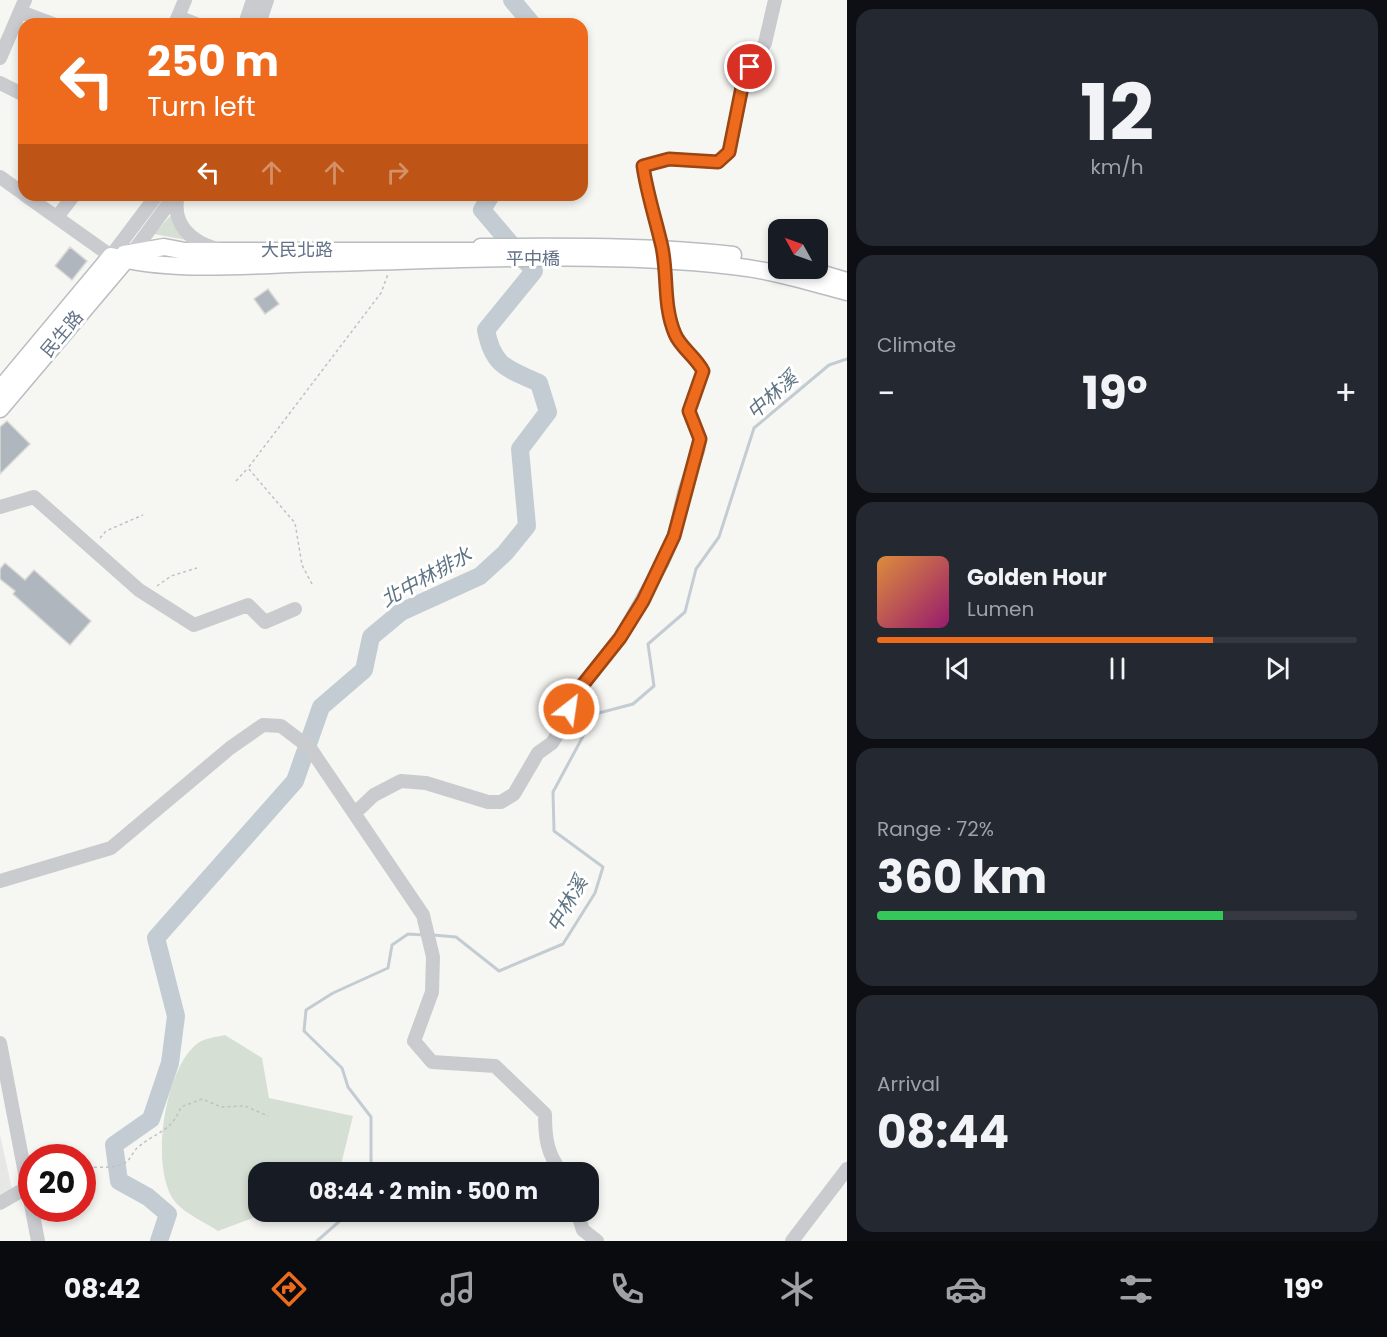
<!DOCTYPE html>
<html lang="en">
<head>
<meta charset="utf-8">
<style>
	:root { --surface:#171b24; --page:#242831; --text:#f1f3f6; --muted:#9ea1a6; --line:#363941; --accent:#ee6a1c }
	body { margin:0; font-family:Poppins,"Noto Sans TC",sans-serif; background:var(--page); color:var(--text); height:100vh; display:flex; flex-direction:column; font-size:22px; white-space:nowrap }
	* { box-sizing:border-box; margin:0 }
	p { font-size:20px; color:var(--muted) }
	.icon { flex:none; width:33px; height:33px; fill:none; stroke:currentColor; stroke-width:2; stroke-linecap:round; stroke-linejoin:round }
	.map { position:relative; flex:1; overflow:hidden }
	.panel { display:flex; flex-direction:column; gap:9px; padding:9px; background:#0d0f14; width:540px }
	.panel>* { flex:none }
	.banner { position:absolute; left:18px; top:18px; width:570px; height:183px; border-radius:18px; box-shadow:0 3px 9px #0003; background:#ee6a1c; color:#fff; overflow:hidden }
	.needle { width:39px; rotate:310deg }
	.buttons { position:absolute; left:768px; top:219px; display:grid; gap:12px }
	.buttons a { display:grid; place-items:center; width:60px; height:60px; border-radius:12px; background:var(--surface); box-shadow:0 3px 9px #0003; font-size:30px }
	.speed { position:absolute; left:18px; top:1144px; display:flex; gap:12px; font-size:30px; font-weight:700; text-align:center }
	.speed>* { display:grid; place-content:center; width:78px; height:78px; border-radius:50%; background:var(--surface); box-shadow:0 3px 9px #0003; line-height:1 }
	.speed .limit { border:9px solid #d22; background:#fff; color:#111 }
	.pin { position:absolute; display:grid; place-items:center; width:51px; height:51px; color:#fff; margin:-26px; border:3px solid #fff; border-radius:50%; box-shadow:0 2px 6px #0007 }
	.me { position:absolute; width:66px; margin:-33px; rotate:30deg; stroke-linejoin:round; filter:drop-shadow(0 0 4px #0008) }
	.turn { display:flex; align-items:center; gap:21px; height:126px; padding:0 30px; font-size:27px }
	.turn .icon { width:78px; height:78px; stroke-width:2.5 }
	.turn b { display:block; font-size:42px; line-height:51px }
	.lanes { display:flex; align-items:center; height:57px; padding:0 30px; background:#0003; justify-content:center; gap:30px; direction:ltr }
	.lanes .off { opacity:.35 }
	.big { font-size:45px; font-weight:700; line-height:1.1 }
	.panel .widget { flex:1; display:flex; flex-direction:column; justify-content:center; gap:9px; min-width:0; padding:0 21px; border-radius:18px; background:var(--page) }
	.panel .dial { align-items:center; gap:0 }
	.dial b { font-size:78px; line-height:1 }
	.song { display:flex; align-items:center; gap:18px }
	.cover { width:72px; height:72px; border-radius:9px; background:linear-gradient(135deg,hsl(30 70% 55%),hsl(320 70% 35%)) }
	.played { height:6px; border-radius:3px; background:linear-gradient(90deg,var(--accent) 70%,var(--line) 70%) }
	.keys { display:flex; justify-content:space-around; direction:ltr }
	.heat { display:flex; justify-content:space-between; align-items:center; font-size:33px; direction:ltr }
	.charge { height:9px; border-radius:4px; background:linear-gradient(90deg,#34c759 72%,var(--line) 0) }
	.trip { position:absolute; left:248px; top:1162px; width:351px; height:60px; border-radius:18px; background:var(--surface); box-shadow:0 3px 9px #0003; font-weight:700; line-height:60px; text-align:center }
	.dock { display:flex; height:96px; justify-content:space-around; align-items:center; background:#090b0e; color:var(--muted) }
	.dock .icon { width:42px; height:42px }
	.dock .on { color:var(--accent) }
	.dock b { font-size:27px; color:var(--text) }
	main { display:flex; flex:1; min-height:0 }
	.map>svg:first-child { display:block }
	.built { fill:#e7e8e6 }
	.green { fill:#d6dfd4 }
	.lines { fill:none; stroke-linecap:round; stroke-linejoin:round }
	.stream { stroke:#c4ccd3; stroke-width:3 }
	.river { stroke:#c4ccd3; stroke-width:18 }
	.building { fill:#b0b6bd; stroke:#d8d8d5; stroke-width:1.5 }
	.major-casing { stroke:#b9bcc0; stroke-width:19 }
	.path { stroke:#bfc1c4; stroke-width:1.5; stroke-dasharray:3 3; stroke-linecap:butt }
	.minor { stroke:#c9cbcf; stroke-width:14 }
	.major { stroke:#fff; stroke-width:16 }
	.route-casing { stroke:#9b4512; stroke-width:15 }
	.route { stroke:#ee6a1c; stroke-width:10 }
	.labels { text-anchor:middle; stroke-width:6; stroke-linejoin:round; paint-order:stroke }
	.street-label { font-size:18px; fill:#637286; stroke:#fff }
	.water-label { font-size:20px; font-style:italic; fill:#5f7483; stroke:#fff }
</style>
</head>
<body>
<main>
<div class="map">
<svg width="847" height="1241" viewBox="0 0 847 1241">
	<rect width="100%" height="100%" fill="#f6f7f3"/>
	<path class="built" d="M0,1135L12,1189L0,1197Z"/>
	<path class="green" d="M171,215L186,240L154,234Z
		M225,1035L262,1058L269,1098L353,1116L339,1173H258V1212H269L218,1231C206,1223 186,1214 176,1203C148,1171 165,1066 198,1043C205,1038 217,1037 225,1035Z"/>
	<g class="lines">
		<path class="stream" d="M433,935L456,937L499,971L563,944L595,893L603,867L554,831L553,792L595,714L633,704L654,686L648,644L685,612L696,569L719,537L754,428L829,365L847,359
			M371,1173V1117L348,1087L342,1068L304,1031L306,1010L333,993L388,968L392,945L408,934L424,935
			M317,1241L350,1212"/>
		<path class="river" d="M512,0L532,24
			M159,1241L168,1214L148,1197L119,1181L114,1145L151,1119L170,1063L176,1016L156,938L295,781L321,707L364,670L371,637L401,612L480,576L505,553L527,526L520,449L548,412L539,383C508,369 493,367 486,330L534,271L482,210L491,195"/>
	</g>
	<path class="building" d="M70,247L87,261L72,280L55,266Z
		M268,289L279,304L265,314L254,299Z
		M7,421L30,444L0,474V427Z
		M5,563L25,580L34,570L91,621L70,645L13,594L15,591L0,579V569Z"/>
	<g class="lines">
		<g class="major-casing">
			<path id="major" d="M124,254L164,247L185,251H479L481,247C565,247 649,245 733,255
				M111,256C176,274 257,264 324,263C459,260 597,251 732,266C771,270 810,282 847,292
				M803,268L847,281
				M0,389L111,256
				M0,409L131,254"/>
		</g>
		<path class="path" d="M236,481L247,469
			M100,538L106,531L143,515
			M312,584L302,565L295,523L248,468L381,293L388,274
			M157,586L171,576L197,568
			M82,1167C96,1167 113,1169 125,1163C130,1160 133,1152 137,1148C155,1132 171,1133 181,1107L202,1099L221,1107L245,1106L268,1116"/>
		<path class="minor" d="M21,12L53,24
			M178,17L196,24
			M175,24L185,0
			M245,24L253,0
			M259,24L267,0
			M0,58L25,0
			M0,83L24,95
			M0,177L24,194
			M25,195L111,256L157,195
			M178,195C171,224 191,242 217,249
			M57,217L74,195
			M133,252L175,195
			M0,507L34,497L139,590L194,625L248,605L265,622L295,609
			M356,812L374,795L401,781L426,783L488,802H501L514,794L538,753L552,743L566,721L573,697L620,638L663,562L674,536L684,492L698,451L700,439L689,411L703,371C696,357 680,348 675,334C663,306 668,276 662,247C656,220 647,194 643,166L669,159L718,162L729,152L742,88L750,67L765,43L775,0
			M0,881L111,848L230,748L263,725L281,726L310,748L423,915L433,957L432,992L414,1041L432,1062L495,1066L545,1114C545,1138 547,1154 562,1173
			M0,1043L38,1241
			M0,1203L26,1188
			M577,1212L583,1230L597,1241
			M792,1241L847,1169"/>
		<use href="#major" class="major"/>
	</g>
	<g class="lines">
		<g class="route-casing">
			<path id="route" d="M569,709L573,697L620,638L643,601L674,536L700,439L689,411L703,371C696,357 680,347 675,334C663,306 668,276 662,247C656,220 647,194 643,166L669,159L718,162L729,152L742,87L750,67"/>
		</g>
		<use href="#route" class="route"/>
	</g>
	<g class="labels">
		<g class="street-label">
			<text x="297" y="256">大民北路</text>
			<text x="533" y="265">平中橋</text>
			<text transform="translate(62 334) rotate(-50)" y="6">民生路</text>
		</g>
		<g class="water-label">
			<text transform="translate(772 395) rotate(-42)" y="7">中林溪</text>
			<text transform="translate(426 577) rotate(-29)" y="7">北中林排水</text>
			<text transform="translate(567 904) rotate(-60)" y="7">中林溪</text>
		</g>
	</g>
</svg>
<div class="buttons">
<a><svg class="needle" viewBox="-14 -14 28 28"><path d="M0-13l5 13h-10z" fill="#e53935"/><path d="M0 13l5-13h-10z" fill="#9ea1a6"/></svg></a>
</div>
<div class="speed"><div class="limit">20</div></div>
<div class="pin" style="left:750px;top:67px;background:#d93025"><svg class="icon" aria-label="arrive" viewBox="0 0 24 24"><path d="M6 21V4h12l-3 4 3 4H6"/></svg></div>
<svg class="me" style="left:569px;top:709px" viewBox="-20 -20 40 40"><circle r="17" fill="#ee6a1c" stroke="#fff" stroke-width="3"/><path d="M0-11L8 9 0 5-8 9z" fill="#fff"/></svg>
<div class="trip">08:44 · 2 min · 500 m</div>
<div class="banner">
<div class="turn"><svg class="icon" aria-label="left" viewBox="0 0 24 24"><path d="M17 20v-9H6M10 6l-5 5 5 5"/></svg><div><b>250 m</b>Turn left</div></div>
<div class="lanes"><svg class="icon" aria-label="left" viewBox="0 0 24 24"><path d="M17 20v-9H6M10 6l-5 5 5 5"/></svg><svg class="icon off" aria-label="ahead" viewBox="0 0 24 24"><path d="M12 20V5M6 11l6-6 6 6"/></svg><svg class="icon off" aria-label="ahead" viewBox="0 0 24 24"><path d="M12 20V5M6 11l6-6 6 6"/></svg><svg class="icon off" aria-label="right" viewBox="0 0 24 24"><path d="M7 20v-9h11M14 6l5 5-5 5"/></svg></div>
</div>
</div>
<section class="panel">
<div class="widget dial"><b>12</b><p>km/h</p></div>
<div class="widget"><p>Climate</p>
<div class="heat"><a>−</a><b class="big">19°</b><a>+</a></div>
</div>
<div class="widget">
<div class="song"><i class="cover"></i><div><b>Golden Hour</b><p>Lumen</p></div></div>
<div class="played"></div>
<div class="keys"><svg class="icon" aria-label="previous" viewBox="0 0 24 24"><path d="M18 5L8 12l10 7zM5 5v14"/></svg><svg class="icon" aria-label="pause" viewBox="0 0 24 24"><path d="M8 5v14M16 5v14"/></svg><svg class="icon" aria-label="next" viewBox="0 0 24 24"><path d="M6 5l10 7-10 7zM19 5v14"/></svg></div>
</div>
<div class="widget"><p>Range · 72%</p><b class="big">360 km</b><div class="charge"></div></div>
<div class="widget"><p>Arrival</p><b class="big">08:44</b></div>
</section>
</main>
<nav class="dock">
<b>08:42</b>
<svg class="icon on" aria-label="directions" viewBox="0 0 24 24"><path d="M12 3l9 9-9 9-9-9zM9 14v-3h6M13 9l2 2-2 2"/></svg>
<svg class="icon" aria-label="music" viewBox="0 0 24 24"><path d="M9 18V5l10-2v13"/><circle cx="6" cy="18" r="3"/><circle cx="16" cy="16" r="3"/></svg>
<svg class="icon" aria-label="phone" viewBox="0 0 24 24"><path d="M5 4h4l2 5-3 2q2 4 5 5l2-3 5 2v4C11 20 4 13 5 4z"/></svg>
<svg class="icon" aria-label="climate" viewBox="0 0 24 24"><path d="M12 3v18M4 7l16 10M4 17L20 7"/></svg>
<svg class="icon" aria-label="car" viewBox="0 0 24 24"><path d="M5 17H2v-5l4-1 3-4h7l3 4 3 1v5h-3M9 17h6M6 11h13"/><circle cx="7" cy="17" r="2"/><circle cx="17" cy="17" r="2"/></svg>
<svg class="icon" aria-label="filters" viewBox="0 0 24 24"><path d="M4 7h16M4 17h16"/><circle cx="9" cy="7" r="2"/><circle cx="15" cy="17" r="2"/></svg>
<b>19°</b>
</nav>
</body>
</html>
